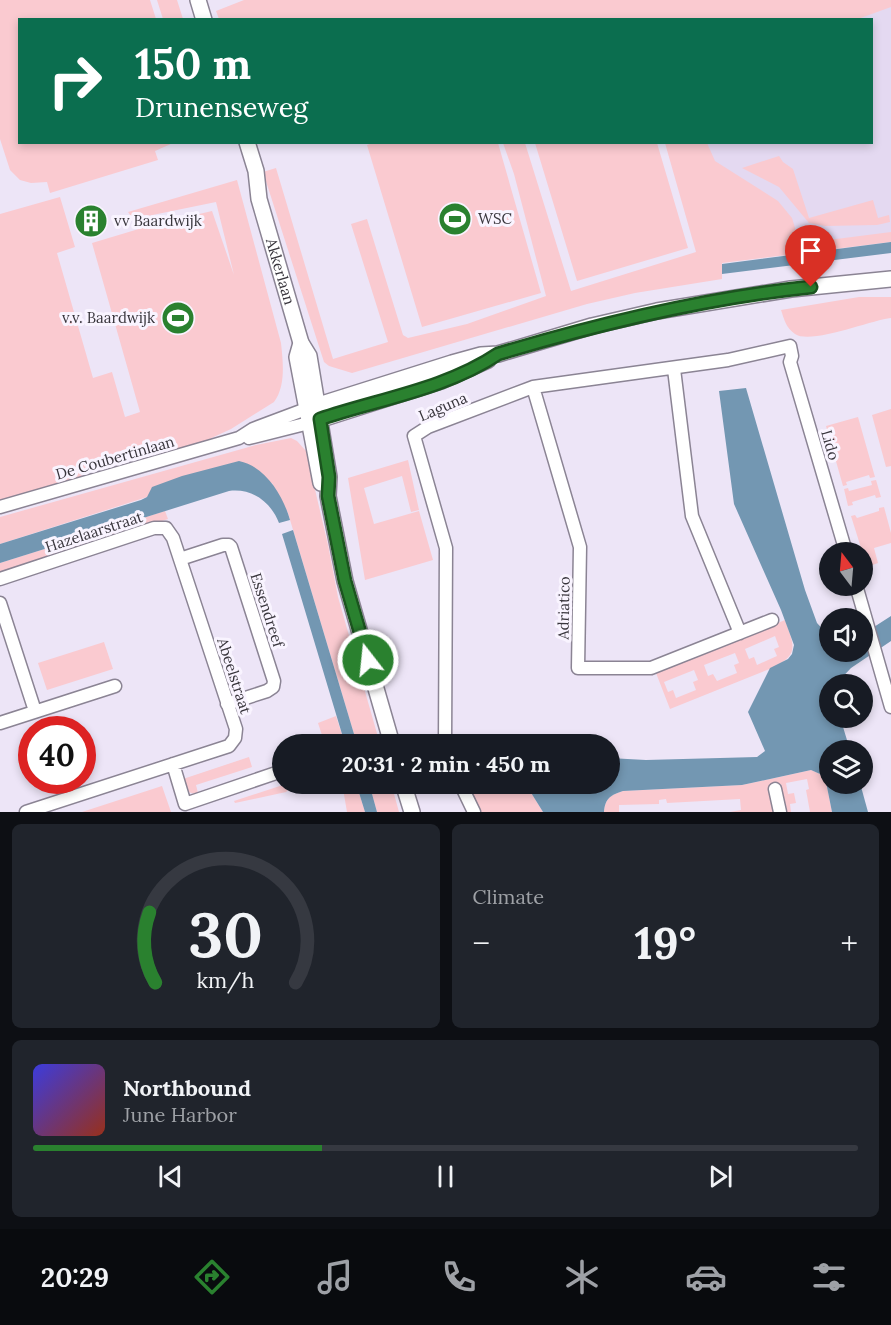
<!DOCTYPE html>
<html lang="en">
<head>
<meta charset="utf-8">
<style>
	:root { --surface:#171b24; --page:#20242c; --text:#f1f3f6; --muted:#9ea1a6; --line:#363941; --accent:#2a812f }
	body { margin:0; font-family:Lora,serif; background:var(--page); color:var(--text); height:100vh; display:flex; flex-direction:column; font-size:22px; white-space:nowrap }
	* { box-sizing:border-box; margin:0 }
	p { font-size:20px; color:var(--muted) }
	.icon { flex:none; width:33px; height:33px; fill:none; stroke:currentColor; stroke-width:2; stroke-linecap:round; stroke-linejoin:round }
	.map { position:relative; height:812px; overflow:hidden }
	.drawer { display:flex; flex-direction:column; gap:12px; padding:12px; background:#0d0f14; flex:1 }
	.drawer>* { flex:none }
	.hud { position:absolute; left:18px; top:18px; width:855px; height:126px; border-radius:0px; box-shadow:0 3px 9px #0003; background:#0b6e4f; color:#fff; overflow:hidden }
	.needle { width:39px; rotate:344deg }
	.controls { position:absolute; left:819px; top:542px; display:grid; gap:12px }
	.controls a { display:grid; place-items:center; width:54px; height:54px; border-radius:50%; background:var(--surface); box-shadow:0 3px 9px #0003; font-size:30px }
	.speed { position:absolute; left:18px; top:716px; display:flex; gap:12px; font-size:30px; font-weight:700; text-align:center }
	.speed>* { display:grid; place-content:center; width:78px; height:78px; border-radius:50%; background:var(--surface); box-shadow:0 3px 9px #0003; line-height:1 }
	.speed .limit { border:9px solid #d22; background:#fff; color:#111 }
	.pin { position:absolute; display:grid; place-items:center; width:51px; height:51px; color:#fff; margin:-62px -26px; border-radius:50% 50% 50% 0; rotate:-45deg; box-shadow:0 0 6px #0007 }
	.pin .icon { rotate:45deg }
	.me { position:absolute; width:66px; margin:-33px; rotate:344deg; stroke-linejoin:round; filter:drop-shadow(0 0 4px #0008) }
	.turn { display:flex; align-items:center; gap:21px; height:126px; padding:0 18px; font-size:27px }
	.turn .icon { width:78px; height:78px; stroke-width:2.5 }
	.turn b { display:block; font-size:42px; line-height:51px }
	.big { font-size:45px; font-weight:800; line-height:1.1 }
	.drawer .card { flex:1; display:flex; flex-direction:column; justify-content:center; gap:9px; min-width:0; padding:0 21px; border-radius:9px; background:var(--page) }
	.drawer .dial { align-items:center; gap:0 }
	.dial svg { height:156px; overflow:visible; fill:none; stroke:var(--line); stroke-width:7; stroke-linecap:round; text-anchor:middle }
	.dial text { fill:var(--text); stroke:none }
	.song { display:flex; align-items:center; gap:18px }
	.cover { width:72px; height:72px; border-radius:9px; background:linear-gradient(135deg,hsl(240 70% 55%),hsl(10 70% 35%)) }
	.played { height:6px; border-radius:3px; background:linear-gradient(90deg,var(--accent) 35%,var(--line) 35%) }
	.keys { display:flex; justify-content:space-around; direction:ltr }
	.heat { display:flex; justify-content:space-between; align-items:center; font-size:33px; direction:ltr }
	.drawer .tiles { flex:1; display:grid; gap:12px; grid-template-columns:1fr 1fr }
	.card:last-child { grid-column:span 2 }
	.trip { position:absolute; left:272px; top:734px; width:348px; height:60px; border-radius:30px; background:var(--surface); box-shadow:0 3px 9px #0003; font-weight:800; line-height:60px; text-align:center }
	.menu { display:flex; height:96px; justify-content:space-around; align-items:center; background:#090b0e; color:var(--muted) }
	.menu .icon { width:42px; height:42px }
	.menu .on { color:var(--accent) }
	.menu b { font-size:27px; color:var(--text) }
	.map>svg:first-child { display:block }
	.built { fill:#e4d9f1 }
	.green { fill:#facad0; fill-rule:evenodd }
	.water { fill:#7397b2 }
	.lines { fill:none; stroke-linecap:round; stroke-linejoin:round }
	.minor-casing { stroke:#8b8494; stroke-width:15 }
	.tertiary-casing { stroke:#8b8494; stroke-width:18 }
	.minor { stroke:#fff; stroke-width:12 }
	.tertiary { stroke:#fff; stroke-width:15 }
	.route-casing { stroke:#1b541f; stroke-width:15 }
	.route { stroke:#2a812f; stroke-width:10 }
	.labels { text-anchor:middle; stroke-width:6; stroke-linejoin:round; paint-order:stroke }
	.poi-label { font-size:15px; fill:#38353c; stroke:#f9f4ff; text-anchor:start }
	.street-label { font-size:15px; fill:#38353c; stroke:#f9f4ff }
</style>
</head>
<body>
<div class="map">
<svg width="891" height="812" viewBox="0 0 891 812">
	<rect width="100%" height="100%" fill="#ede5f7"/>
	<path class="built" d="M891,0V241L725,259L704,143L872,142V20L823,19Z"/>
	<path class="green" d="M0,0H150L156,19L20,20V142L173,143L155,151L158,160L50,193L47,182L31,183L20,180L10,170L0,139Z
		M157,0H177L183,19H163Z
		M244,0H891V7L855,20L219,19L216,11Z
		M375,142L498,143L541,293L422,327L367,145Z
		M503,143H525L571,291L696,252L665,143H707L715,161L778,201L792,218L796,231L797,244L891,232V242L722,263V279L635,293L587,304L352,373L329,366L324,362L263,172L276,168L333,359L388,342L351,224L367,219L403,335L408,338L467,324L546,296L514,174Z
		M535,143H657L688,248L577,281Z
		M779,156L783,162L793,169L809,218L873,200L878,218L889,215L890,222L877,225L825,226L809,223L779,187L742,168Z
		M237,180L281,343C283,362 286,386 274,402L231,429L205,441L139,461L138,456L81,473L82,477L0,500V214L60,197L75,247L57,253L93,378L112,372L125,417L140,412L92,243L152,225L212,211L234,275L216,202L133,219L128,212Z
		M859,297H891V318C871,320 811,345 795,334C786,328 784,319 781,310Z
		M891,409V466L886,467L872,415Z
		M858,417L875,477L870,478L869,475L846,482L847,485L843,486L826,426Z
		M291,438L297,441L306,451L328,545L338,597L380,744H357L288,513L272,483L147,497L0,544V517L256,445Z
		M408,460L419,510L411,512L402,476L364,488L374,524L419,511L433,560L365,580L348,478Z
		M876,480L881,497L876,498L875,495L852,502L853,505L848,506L844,489L848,488L849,491L872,485L871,481Z
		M884,507L891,533V543L874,548L878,563L867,567L851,516L855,515L857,518L879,511V508Z
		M165,511L168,519L0,574V563Z
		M785,620C794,646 800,654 772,668L670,709L656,673ZM775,636L779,647L774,649L777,656L757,665L754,657L749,659L745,649ZM735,653L739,663L734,665L737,673L717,681L713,674L708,676L704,665ZM694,670L698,680L693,682L696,690L676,698L673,690L668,692L664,682Z
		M104,642L113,669L47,690L38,663Z
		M336,716L345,744H325L318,723Z
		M249,757L252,767L196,785L198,793C187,796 186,787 183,779Z
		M811,770L820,774L826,782L832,812H810L806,790L809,789L807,779L786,783L788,794L794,793L796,803L790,804L791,812H787L781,784L769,786L773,812H730L741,810L740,799L667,803L666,799L659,800V804L619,805V812H604C605,798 611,795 623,791L742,785Z
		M289,783H321L322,785L294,791L289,789L286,792L235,803L234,801Z
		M342,783H356L365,812H347Z
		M369,783H391L399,812H377Z
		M467,783H525L543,812H478Z
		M162,786L171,812H82Z"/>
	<path class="water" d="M891,242V253L722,274V264Z
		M746,388L805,590L817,623L829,636L830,651H862L863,634L891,616V641L851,668L836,684H830V717H840L850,750H830V783H860L868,812H832L826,782L820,774L811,770L742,785L623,791C611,795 605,798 604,812H543L525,783H609V758L646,760L757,757L765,751L748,712L770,668L788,659L792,654L794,645L781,610L734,504L719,391Z
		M239,461C265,466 283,495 290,520L279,523C271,502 252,488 229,491L0,563V544L141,500L147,497L152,487L182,476Z
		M293,530L357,744H345L282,534Z
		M356,783H369L377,812H365Z"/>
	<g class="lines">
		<g class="minor-casing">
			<path id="minor" d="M674,369L692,516L740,633
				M533,387L580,547L578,668H651L772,620
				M249,438L309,423
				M0,507L239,438L253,429L306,409
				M180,559L223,545H229L231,547L274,681L273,687L267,691L227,704
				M0,579L154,528H166L173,538L236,729L235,738L229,746L26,812
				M856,585L891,707
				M0,603L35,711
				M0,723L115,686
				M445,744L446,548L414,436L428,427L533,387L728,360L790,346L792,356L790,362L846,552
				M173,764L185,804L282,771
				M460,783L474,812
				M775,789L780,812"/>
		</g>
		<g class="tertiary-casing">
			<g id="tertiary">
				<path d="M198,0L204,20"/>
				<path id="s1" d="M247,142L256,171L259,199L301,343L309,356L329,477L328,496L345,581L392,744"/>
				<path d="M301,343L297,357L321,483"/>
				<path d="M306,409L452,363L481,355L498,354L592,326L657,311L791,289L891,279"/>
				<path d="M309,423L441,381L488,360"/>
				<path d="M403,783L412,812"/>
			</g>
		</g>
		<use href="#minor" class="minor"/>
		<use href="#tertiary" class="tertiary"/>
	</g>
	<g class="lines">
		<g class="route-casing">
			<path id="route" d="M368,660L345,581L328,496L329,477L320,419C379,399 446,389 498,354C601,323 704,298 811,287"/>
		</g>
		<use href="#route" class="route"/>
	</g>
	<defs>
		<g id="stadium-disc" transform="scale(1.725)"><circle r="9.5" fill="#2a812f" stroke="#f9f4ff"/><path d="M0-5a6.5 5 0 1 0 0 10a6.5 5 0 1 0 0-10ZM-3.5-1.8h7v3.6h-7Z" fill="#fff"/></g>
		<g id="building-disc" transform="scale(1.725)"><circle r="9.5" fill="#2a812f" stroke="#f9f4ff"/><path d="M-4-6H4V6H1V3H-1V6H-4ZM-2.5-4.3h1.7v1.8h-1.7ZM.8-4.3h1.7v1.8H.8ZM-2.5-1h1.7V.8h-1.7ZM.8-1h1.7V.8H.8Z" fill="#fff"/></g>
	</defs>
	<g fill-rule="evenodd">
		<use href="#stadium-disc" x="455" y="219"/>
		<use href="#building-disc" x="91" y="221"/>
		<use href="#stadium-disc" x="178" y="318"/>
	</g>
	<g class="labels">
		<g class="poi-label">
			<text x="478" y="224">WSC</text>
			<text x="114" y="226">vv Baardwijk</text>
			<text x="155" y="323" text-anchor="end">v.v. Baardwijk</text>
		</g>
		<g class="street-label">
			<text dy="5" stroke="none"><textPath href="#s1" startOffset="134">Akkerlaan</textPath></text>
			<text transform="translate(443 407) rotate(-23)" y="5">Laguna</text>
			<text transform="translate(830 445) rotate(74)" y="5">Lido</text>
			<text transform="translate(115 458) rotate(-16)" y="5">De Coubertinlaan</text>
			<text transform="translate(94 532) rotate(-18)" y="5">Hazelaarstraat</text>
			<text transform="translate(564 608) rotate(-89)" y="5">Adriatico</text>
			<text transform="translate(267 610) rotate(72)" y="5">Essendreef</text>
			<text transform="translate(234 676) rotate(72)" y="5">Abeelstraat</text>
		</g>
	</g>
</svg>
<div class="controls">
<a><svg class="needle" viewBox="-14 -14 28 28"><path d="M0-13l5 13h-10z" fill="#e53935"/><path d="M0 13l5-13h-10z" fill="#9ea1a6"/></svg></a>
<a><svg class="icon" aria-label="sound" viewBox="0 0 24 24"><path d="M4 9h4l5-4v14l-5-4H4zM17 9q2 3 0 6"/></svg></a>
<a><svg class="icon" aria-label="search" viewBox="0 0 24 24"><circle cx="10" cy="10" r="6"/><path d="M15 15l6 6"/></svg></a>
<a><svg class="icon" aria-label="layers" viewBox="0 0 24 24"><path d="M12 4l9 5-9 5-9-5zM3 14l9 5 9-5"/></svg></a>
</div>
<div class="speed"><div class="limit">40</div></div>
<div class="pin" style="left:811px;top:287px;background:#d93025"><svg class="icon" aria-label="arrive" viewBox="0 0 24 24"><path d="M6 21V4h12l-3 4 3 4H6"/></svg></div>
<svg class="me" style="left:368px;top:660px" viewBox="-20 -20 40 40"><circle r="17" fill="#2a812f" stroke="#fff" stroke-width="3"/><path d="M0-11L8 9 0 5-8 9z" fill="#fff"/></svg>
<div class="trip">20:31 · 2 min · 450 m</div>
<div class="hud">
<div class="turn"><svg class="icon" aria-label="right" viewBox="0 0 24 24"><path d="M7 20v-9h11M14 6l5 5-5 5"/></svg><div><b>150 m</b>Drunenseweg</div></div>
</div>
</div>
<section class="drawer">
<div class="tiles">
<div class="card dial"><svg viewBox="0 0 100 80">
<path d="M14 69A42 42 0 1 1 86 69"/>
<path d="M14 69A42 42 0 0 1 11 33" stroke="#2a812f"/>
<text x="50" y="56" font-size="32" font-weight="700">30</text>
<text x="50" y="72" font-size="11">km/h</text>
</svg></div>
<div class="card"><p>Climate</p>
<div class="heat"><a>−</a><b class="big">19°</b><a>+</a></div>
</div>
<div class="card">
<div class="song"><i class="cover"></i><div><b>Northbound</b><p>June Harbor</p></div></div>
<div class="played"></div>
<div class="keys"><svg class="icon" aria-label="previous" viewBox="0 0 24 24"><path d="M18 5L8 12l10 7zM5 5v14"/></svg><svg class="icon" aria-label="pause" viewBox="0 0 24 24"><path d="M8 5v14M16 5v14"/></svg><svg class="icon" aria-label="next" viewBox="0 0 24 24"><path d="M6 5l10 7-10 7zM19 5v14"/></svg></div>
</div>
</div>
</section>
<nav class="menu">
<b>20:29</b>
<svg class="icon on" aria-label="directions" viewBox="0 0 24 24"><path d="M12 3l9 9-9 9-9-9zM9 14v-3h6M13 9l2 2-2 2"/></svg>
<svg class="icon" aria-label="music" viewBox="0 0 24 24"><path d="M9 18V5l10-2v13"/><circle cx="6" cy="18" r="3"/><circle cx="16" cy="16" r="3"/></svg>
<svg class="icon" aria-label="phone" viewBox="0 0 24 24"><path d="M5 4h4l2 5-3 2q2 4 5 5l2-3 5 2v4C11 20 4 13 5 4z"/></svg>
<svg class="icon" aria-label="climate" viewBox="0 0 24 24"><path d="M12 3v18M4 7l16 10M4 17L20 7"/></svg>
<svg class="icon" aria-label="car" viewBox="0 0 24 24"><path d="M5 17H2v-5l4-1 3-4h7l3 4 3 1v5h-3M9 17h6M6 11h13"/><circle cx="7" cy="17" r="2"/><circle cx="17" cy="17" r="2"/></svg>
<svg class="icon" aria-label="filters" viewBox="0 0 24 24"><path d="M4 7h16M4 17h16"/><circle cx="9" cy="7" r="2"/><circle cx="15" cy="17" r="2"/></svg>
</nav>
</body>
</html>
